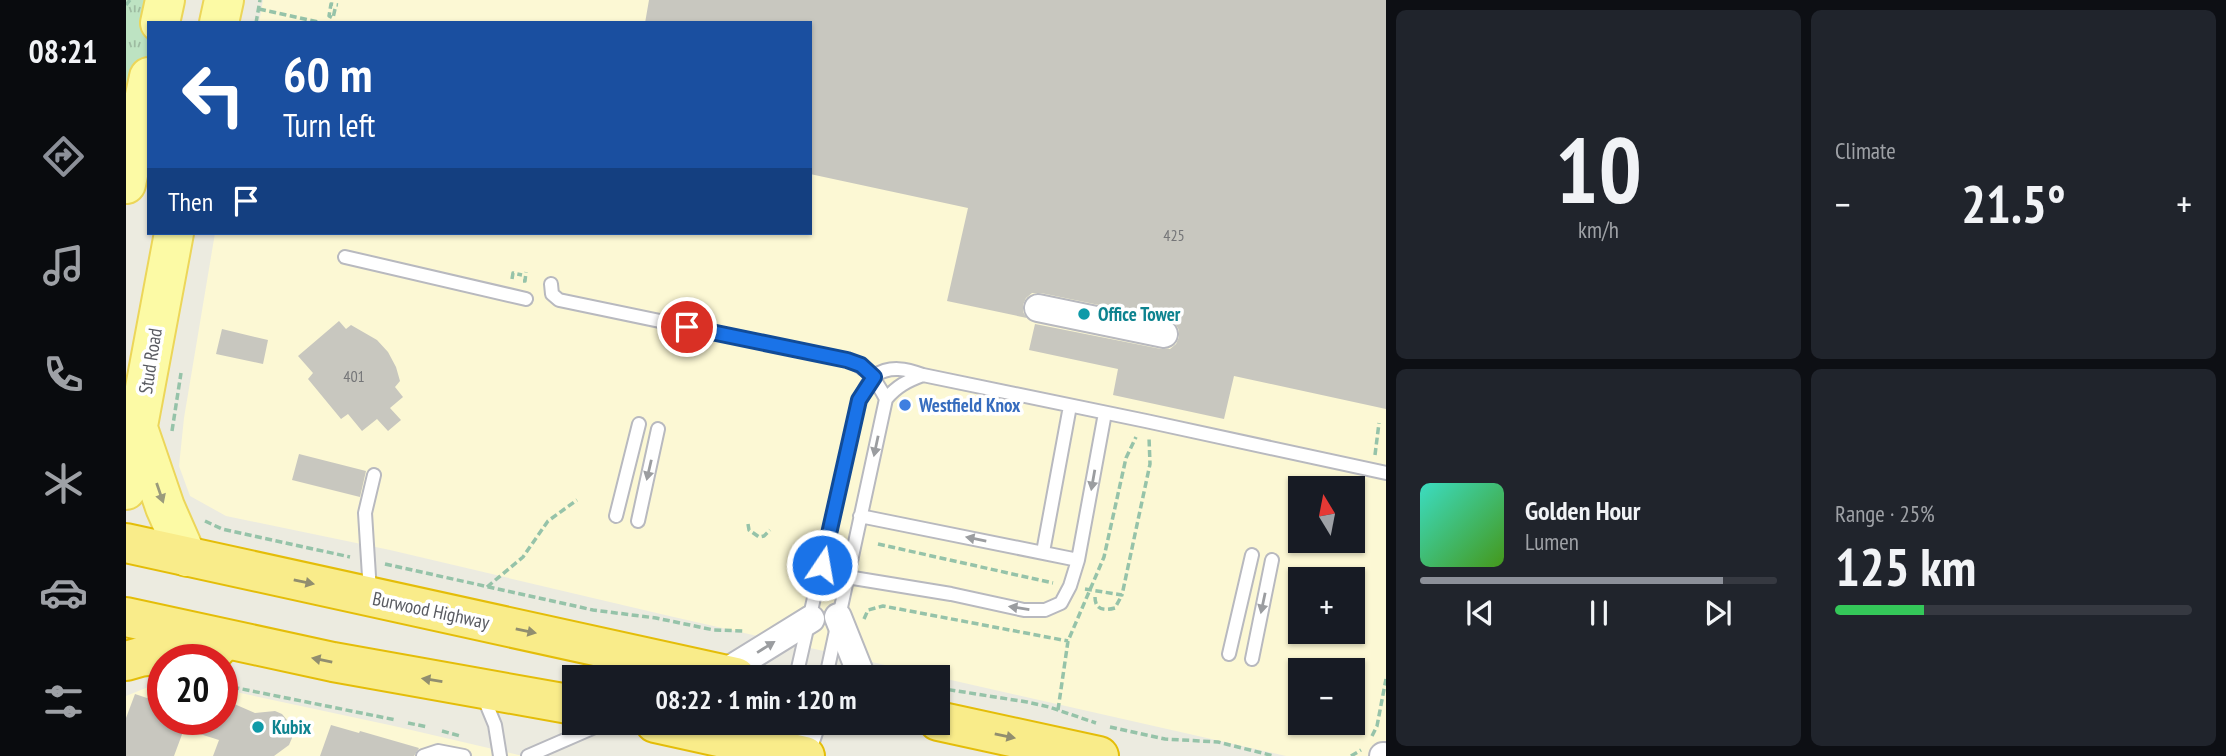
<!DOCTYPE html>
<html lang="en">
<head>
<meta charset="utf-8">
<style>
	:root { --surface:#171b24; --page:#20242c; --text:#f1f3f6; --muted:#9ea1a6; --line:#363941; --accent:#8c9099 }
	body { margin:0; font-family:"PT Sans Narrow",sans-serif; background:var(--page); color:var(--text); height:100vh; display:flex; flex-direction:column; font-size:26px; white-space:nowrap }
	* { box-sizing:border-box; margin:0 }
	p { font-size:23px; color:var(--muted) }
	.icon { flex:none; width:38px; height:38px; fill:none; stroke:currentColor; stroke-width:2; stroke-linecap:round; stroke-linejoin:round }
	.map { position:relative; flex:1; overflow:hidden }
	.sheet { display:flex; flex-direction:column; gap:10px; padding:10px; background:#0d0f14; width:840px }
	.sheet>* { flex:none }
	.guide { position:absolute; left:21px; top:21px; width:665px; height:214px; border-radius:0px; box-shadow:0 2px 5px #0004; background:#1a4fa0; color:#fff; overflow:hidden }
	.needle { width:46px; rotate:350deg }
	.tools { position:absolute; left:1162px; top:476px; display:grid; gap:14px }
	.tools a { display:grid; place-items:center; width:77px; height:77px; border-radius:0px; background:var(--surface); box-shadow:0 2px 5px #0004; font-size:35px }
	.speed { position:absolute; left:21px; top:644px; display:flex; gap:14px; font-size:35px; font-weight:700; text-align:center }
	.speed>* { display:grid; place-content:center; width:91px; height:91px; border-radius:50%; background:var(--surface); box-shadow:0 2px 5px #0004; line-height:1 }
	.speed .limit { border:10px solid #d22; background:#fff; color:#111 }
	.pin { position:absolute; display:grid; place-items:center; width:60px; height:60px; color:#fff; margin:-30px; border:4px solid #fff; border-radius:50%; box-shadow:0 2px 7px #0007 }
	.me { position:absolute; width:77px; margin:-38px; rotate:12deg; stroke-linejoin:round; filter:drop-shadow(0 0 5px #0008) }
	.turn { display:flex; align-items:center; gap:24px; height:147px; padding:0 21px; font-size:32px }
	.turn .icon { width:91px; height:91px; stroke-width:2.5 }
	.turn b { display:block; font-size:49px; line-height:60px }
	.then { display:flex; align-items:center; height:66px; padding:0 21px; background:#0003; gap:14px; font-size:26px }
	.big { font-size:52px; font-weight:600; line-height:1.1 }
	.sheet .widget { flex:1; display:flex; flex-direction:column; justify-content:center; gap:10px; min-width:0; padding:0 24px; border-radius:10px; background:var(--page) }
	.sheet .dial { align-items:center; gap:0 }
	.dial b { font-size:91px; line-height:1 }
	.song { display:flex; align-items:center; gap:21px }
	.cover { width:84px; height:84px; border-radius:10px; background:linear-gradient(135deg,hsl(170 70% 55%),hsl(100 70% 35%)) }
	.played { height:7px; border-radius:4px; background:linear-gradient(90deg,var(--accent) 85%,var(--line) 85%) }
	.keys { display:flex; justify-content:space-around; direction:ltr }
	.heat { display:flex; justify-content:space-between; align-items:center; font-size:38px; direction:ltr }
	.charge { height:10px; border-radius:5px; background:linear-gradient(90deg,#34c759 25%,var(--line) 0) }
	.sheet .tiles { flex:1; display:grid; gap:10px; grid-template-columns:repeat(2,1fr) }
	.trip { position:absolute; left:436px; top:665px; width:388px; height:70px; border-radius:0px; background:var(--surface); box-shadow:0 2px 5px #0004; font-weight:600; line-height:70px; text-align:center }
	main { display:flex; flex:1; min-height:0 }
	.tabs { display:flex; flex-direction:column; width:126px; justify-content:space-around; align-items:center; background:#090b0e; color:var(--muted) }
	.tabs .icon { width:49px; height:49px }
	.tabs .on { color:var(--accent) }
	.tabs b { font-size:32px; color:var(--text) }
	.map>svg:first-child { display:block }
	.commercial { fill:#fcf8d4; fill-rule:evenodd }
	.park { fill:url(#park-tufts) }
	.building { fill:#c8c7bf }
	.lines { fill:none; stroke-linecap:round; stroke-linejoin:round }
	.lane-casing { stroke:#b8b9bf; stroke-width:16 }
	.street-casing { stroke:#b8b9bf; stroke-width:30 }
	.primary-casing { stroke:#ecd659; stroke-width:42 }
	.highway-casing { stroke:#e4bd08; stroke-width:42 }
	.path { stroke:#96c3a9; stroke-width:3.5; stroke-dasharray:7 3.5; stroke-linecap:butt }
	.lane { stroke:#fff; stroke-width:12 }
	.street { stroke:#fff; stroke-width:26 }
	.primary { stroke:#fcfaa5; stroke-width:38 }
	.highway { stroke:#f9ec8a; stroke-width:38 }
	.oneway { fill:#9b9da0 }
	.oneway2 { fill:#9a9b7c }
	.oneway3 { fill:#918e6f }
	.route-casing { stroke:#114b97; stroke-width:18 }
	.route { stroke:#1a73e8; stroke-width:12 }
	.culture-dot { fill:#0f9aa8; stroke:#fff; stroke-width:2.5 }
	.shop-dot { fill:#3f7fe0; stroke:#fff; stroke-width:2.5 }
	.labels { text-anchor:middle; stroke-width:7; stroke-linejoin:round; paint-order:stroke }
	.number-label { font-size:16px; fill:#757678 }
	.culture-label { font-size:19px; font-weight:bold; fill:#0d838f; stroke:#fff; text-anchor:start }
	.street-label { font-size:19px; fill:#595b61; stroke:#fff }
	.shop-label { font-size:19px; font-weight:bold; fill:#366cbe; stroke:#fff; text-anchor:start }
</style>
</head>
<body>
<main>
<nav class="tabs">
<b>08:21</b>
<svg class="icon on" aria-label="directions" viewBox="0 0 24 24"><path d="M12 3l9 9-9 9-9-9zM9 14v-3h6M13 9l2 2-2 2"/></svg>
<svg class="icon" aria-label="music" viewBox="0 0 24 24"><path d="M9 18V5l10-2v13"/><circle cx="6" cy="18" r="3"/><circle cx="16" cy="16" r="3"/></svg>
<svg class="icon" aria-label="phone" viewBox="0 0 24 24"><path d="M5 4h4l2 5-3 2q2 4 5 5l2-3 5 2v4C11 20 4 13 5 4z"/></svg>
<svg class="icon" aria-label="climate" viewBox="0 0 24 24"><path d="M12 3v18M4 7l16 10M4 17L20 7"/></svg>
<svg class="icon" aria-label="car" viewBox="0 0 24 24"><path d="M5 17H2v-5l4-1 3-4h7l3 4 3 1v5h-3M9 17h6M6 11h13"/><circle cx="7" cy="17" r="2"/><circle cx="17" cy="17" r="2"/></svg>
<svg class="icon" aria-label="filters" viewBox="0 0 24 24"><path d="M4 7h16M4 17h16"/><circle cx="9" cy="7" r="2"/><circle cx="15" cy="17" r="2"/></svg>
</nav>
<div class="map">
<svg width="1260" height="756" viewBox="0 0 1260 756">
	<defs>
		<pattern id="park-tufts" width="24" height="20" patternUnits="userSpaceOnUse" patternTransform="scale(1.75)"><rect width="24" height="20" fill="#bde3c2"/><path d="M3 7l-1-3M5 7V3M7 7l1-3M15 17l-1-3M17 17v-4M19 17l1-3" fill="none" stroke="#9dbba1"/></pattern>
	</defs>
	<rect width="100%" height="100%" fill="#ecebe0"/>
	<path class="commercial" d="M137,0H1260V756H1160L539,615L264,550L100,516L64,496L53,466L58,418L89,233H684V23H133ZM1174,488H1227V541H1174ZM1174,579H1227V632H1174ZM1174,670H1227V723H1174Z
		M37,681V719H96V689L268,726L397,756H0V696Z"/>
	<path class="park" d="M0,0H40L23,23V82L0,192Z"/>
	<path class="building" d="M523,0H1260V409L1108,376L1098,419L987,395L992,369L903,350L909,324L1035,349H1044L1050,344L1053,337V330L1049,323L1041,319L915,293H906L900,298L897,305V312L901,318L821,301L842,208L684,174V23H519Z
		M213,321L220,329L225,325L251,340L262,352L270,367L274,381L269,387L277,397L264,408L275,420L262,431L251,419L236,431L222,414L215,419L182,379L187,373L172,356Z
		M96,329L142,340L137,364L90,354Z
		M173,454L240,471L234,497L166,480Z
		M37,691V719H101L106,703L129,713L149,711L156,714L165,725L166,738L163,745L148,756H87L93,740L58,729L48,756H0V718L9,694L21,698Z
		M205,725L233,733L234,731L293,748L288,756H194Z"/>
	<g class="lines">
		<g class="lane-casing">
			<path id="lane" d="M219,257L400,299
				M425,284L426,294L433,300L721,360C742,368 750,380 760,399
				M490,516L513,424
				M734,516L952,560
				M512,521L532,429
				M917,552L944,406
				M721,577L825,594L898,610H919L935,603L944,586L952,560L979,413
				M244,592L239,513L248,475
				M1103,654L1126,555
				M1126,659L1146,560
				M670,677L733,400C737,393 742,381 748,376C764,365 781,369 797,375L1020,421L1260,473
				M700,677L760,399C771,386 781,381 797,375
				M357,696L369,725L374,756
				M297,756L312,751L338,756
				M402,756L478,723"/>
		</g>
		<g class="street-casing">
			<path id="street" d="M912,308L1038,334
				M712,617L736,677
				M596,674L685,619
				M675,755L686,723
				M1257,756H1258"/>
		</g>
		<g class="primary-casing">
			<path id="primary" d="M34,23L39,0
				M93,23L98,0
				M0,184L23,77
				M13,431L39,507L61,557
				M0,490L48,233"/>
		</g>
		<g class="highway-casing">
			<path id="highway" d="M0,543L610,677
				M0,617L207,662L448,705
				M0,661L14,657L91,648
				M812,721L973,756
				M529,723L679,756"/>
		</g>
		<path class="path" d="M0,5L4,0
			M133,9L192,22
			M209,9L207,18L203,16L205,4L212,5
			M130,23L134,0
			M386,279L387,273L396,275
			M397,281H399L400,272
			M46,431L55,373
			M1249,455L1253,423
			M79,521L96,529L224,557
			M622,524L623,530L633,537L638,536L644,530
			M752,544L927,583
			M259,564L467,610L530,618L588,630L619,631
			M361,587L397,557L422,521L451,500
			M959,589L996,595L1024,464L1023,437
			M969,597C969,610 978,611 989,608L996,595
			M738,619L742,610L757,606L942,641
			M96,685L270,720
			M812,688L901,702L923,707L970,723
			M932,710L942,641L978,557L1000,458L1010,437
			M282,723L302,727
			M984,727L1039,739L1092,742L1148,756
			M316,731L334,736
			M1246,736L1251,726L1260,679
			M1225,756L1235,750"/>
		<use href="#lane" class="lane"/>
		<use href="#street" class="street"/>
		<use href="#primary" class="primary"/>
		<use href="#highway" class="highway"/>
	</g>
	<defs><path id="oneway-solid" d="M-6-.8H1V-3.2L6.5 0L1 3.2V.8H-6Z" transform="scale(1.75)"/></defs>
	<g class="oneway">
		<use href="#oneway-solid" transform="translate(750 446) rotate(102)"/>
		<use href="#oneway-solid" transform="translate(523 470) rotate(103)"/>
		<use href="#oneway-solid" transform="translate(967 480) rotate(100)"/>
		<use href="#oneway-solid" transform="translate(850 539) rotate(-169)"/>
		<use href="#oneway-solid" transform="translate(1137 603) rotate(102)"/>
		<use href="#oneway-solid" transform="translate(893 608) rotate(-171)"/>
		<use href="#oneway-solid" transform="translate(640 647) rotate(-32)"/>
	</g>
	<use class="oneway2" href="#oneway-solid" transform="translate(34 493) rotate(71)"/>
	<g class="oneway3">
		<use href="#oneway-solid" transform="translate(178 582) rotate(12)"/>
		<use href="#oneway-solid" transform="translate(400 631) rotate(12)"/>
		<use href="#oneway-solid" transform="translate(196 660) rotate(-168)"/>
		<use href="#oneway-solid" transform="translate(306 680) rotate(-171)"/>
		<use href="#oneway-solid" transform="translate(879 736) rotate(12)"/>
	</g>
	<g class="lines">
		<g class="route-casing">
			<path id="route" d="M561,327L721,360L735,365L748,377L733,400L696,565"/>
		</g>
		<use href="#route" class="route"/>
	</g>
	<g class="culture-dot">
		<circle cx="958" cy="314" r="7"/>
		<circle cx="132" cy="727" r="7"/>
	</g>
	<circle class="shop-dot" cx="779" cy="405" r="7"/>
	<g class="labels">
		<g class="number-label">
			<text x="1048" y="241">425</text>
			<text x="228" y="382">401</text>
		</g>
		<g class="culture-label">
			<text x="972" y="321">Office Tower</text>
			<text x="146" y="734">Kubix</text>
		</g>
		<g class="street-label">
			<text transform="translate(24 361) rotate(-81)" y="7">Stud Road</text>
			<text transform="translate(305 610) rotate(12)" y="7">Burwood Highway</text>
		</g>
		<g class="shop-label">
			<text x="793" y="412">Westfield Knox</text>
		</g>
	</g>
</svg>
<div class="tools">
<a><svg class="needle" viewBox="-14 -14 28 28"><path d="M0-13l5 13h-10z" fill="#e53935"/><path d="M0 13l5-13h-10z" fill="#9ea1a6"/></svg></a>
<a>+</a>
<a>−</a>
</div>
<div class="speed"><div class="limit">20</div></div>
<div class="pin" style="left:561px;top:327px;background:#d93025"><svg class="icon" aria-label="arrive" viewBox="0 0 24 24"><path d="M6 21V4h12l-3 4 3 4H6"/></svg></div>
<svg class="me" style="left:696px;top:565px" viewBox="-20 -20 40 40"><circle r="17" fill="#1a73e8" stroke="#fff" stroke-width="3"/><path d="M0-11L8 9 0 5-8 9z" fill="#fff"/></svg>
<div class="trip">08:22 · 1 min · 120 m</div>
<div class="guide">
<div class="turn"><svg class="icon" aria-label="left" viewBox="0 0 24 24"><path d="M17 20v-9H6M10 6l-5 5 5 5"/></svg><div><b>60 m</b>Turn left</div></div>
<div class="then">Then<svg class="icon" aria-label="arrive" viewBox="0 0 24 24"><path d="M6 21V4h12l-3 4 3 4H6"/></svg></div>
</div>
</div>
<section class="sheet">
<div class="tiles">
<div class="widget dial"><b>10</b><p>km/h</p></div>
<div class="widget"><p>Climate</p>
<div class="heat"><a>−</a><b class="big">21.5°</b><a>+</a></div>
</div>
<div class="widget">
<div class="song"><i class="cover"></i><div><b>Golden Hour</b><p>Lumen</p></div></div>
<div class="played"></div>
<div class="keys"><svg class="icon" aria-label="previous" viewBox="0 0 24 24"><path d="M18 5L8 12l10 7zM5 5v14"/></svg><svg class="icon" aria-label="pause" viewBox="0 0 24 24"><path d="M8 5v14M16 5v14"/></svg><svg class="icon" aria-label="next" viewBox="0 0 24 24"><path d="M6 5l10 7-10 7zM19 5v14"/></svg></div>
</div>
<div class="widget"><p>Range · 25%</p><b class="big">125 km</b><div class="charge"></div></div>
</div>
</section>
</main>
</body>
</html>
